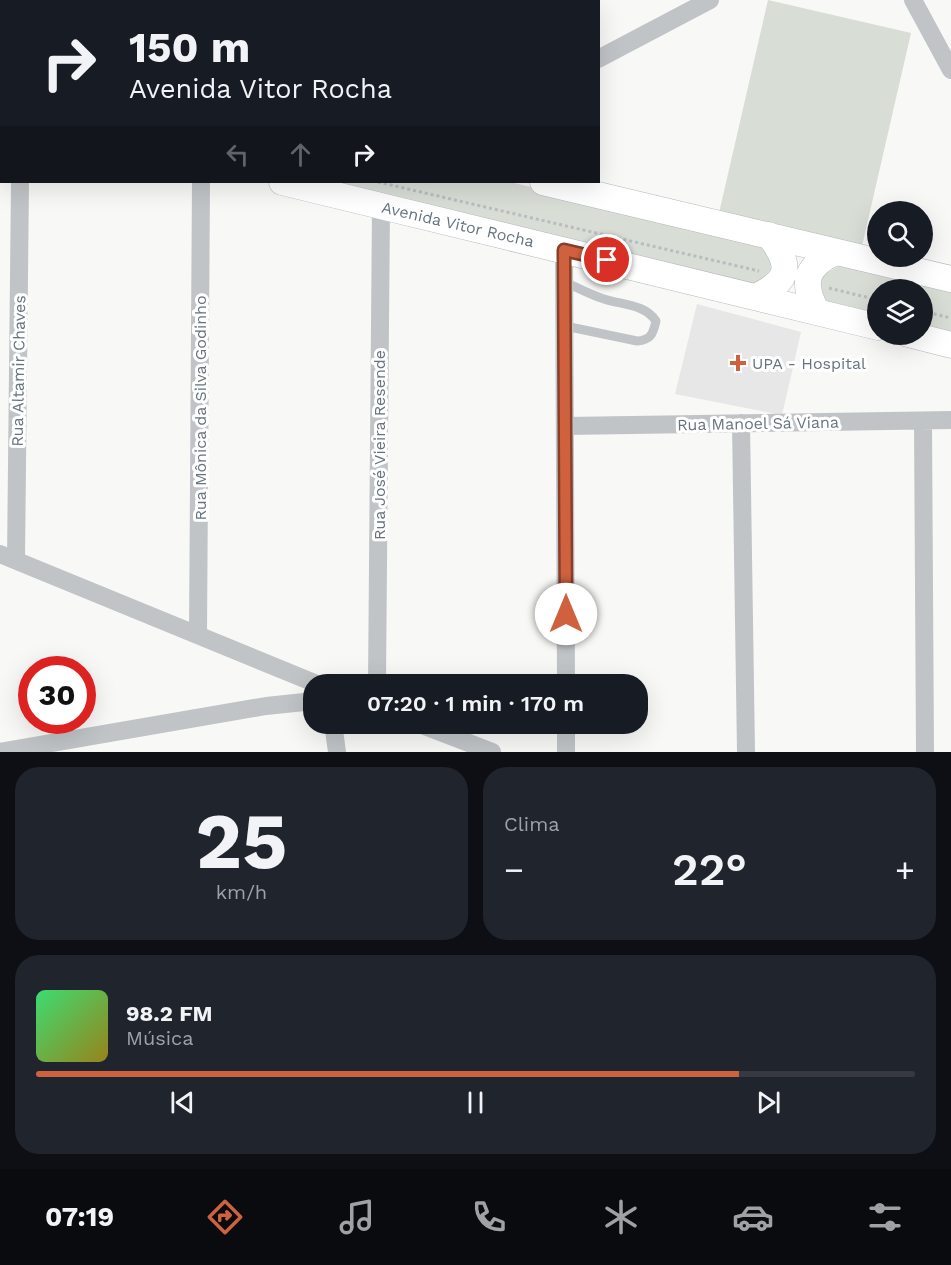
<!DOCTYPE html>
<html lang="pt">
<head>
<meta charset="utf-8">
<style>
	:root { --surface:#171b24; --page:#20242c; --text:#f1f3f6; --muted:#9ea1a6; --line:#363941; --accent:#cf613f }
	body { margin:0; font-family:"Work Sans",sans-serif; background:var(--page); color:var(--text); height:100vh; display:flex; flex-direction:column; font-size:22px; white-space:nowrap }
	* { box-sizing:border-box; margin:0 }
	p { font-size:20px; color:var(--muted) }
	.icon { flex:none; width:33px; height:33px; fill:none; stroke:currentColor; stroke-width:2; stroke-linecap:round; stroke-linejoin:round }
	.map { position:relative; height:752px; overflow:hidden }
	.drawer { display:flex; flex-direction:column; gap:15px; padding:15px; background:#0d0f14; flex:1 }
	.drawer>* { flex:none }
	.top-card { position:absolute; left:0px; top:0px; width:600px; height:183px; box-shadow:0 6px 24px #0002; background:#171b24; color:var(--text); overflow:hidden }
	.buttons { position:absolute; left:867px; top:201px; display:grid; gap:12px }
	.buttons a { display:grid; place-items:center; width:66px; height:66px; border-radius:50%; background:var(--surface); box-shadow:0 6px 24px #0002; font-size:30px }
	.speed { position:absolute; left:18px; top:656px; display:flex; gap:12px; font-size:30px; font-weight:700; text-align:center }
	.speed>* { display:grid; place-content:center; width:78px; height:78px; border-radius:50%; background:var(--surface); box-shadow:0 6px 24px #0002; line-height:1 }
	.speed .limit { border:9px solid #d22; background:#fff; color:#111 }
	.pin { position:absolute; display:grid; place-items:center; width:51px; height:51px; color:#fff; margin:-26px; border:3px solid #fff; border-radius:50%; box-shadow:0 2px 6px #0007 }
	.me { position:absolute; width:66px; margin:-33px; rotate:0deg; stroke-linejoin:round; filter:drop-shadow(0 0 4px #0008) }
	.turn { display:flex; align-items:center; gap:21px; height:126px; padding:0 30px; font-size:27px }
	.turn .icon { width:78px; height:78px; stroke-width:2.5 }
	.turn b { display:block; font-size:42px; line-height:51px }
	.lanes { display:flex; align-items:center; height:57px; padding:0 30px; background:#0003; justify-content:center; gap:30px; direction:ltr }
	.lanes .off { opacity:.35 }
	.big { font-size:45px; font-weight:600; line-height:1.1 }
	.drawer .tile { flex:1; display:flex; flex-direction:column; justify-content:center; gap:9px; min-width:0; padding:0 21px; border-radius:24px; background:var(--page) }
	.drawer .dial { align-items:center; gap:0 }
	.dial b { font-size:78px; line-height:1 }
	.song { display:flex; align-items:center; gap:18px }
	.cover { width:72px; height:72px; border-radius:9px; background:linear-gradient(135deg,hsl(140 70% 55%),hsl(50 70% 35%)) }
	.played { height:6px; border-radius:3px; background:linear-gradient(90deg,var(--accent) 80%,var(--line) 80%) }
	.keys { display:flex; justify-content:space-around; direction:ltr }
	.heat { display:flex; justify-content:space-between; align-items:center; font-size:33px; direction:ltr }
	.drawer .tiles { flex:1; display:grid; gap:15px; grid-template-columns:1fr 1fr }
	.tile:last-child { grid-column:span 2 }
	.trip { position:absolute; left:303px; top:674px; width:345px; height:60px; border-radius:24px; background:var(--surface); box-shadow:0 6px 24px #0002; font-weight:600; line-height:60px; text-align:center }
	.tab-bar { display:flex; height:96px; justify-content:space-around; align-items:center; background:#090b0e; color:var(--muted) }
	.tab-bar .icon { width:42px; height:42px }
	.tab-bar .on { color:var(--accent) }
	.tab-bar b { font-size:27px; color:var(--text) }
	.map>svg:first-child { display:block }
	.built { fill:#e6e7e6 }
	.green { fill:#d8ddd6 }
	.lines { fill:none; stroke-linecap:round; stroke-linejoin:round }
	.secondary-casing { stroke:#b3b8bc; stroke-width:27 }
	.path { stroke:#babdbf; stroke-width:3; stroke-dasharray:3 3; stroke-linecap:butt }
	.lane { stroke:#c0c4c7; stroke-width:9 }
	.street { stroke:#c0c4c7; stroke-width:18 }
	.secondary { stroke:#fff; stroke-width:26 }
	.route-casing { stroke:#873f29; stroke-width:15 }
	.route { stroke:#cf613f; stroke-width:10 }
	.poi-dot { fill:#cf613f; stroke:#fff; stroke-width:2 }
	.labels { text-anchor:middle; stroke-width:6; stroke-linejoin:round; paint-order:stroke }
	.street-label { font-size:16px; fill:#66747e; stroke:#fff }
	.poi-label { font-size:16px; fill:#66747e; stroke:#fff; text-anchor:start }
</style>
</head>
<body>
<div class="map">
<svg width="951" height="752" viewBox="0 0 951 752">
	<rect width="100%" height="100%" fill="#f8f8f6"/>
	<path class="built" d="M697,304L801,332L782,415L675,394Z"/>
	<path class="green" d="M768,0L911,33L862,246L719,213Z
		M322,182H510L768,244L780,262L756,287Z
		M842,264L951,288V336L923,329L922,290H878L877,318L831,307L819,292L822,276Z"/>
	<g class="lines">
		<g class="secondary-casing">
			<path id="secondary" d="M0,51L2,52
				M0,115H2
				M282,182L878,327
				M543,182L951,279
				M755,297C791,280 792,266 769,235
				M817,312C801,283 805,266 836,252
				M908,334L951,345"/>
		</g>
		<path class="path" d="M378,182L759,271
			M829,288L878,300
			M922,311L951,318"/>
		<path class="lane" d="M565,326L637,341C651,340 653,334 656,321C645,304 622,305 604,299C591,295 578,288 565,282"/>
		<path class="street" d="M155,0L156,2
			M366,0V2
			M913,0L951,70
			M80,2L81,0
			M598,59L710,0
			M564,250L566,684
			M923,421L925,752
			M741,423L746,752
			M565,426L951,420
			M0,554L317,684
			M16,560L20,182
			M198,635L201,182
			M377,684L381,206
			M333,723L337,752
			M417,723L492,752
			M566,723V752
			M0,752L266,706L314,701"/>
		<use href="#secondary" class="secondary"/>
	</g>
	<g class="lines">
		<g class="route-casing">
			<path id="route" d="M566,614L564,250L607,260"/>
		</g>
		<use href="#route" class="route"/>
	</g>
	<path class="poi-dot" d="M735 354h6v6h6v6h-6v6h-6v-6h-6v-6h6z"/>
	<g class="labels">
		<g class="street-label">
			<text transform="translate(458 224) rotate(13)" y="6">Avenida Vitor Rocha</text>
			<text transform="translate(18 371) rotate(-89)" y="6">Rua Altamir Chaves</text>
			<text transform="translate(200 408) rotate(-90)" y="6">Rua Mônica da Silva Godinho</text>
			<text transform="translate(758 423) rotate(-1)" y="6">Rua Manoel Sá Viana</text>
			<text transform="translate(379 445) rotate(-90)" y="6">Rua José Vieira Resende</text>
		</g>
		<g class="poi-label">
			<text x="752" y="369">UPA - Hospital</text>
		</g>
	</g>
</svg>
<div class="buttons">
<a><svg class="icon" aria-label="search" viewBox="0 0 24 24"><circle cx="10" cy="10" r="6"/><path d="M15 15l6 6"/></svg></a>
<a><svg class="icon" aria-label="layers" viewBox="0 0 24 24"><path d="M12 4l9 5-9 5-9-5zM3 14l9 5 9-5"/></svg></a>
</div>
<div class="speed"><div class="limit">30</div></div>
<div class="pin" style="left:607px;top:260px;background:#d93025"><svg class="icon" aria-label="arrive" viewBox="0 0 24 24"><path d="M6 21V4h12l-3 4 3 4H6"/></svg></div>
<svg class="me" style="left:566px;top:614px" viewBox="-20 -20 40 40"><circle r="19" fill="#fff"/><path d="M0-13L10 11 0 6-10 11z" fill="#cf613f"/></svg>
<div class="trip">07:20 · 1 min · 170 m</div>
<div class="top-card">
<div class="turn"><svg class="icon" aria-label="right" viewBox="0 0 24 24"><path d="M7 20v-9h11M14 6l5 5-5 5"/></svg><div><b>150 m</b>Avenida Vitor Rocha</div></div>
<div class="lanes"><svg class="icon off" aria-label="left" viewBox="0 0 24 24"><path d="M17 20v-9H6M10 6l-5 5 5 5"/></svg><svg class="icon off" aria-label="ahead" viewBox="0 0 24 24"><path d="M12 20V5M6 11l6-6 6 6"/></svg><svg class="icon" aria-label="right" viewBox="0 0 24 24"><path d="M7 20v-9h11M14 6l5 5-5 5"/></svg></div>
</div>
</div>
<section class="drawer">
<div class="tiles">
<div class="tile dial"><b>25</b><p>km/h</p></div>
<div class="tile"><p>Clima</p>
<div class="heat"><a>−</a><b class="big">22°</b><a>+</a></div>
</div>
<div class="tile">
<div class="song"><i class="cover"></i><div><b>98.2 FM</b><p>Música</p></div></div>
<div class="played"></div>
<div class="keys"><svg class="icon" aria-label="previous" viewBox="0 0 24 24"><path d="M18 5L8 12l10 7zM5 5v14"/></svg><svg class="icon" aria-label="pause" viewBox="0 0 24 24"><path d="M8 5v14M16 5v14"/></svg><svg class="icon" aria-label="next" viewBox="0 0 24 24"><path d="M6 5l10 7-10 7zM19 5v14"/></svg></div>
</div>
</div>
</section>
<nav class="tab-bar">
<b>07:19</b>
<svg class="icon on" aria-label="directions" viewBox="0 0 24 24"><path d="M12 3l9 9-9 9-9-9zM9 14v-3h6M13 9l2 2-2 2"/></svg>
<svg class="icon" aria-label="music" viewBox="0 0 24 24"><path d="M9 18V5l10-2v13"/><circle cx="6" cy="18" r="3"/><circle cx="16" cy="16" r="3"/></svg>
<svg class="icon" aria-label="phone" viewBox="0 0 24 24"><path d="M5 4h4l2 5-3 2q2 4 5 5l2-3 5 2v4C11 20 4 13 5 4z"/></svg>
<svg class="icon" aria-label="climate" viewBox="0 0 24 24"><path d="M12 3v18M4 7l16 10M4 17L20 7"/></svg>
<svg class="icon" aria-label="car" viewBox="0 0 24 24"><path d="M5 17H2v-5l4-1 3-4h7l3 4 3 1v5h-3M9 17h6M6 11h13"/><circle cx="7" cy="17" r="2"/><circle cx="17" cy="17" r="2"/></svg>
<svg class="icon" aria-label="filters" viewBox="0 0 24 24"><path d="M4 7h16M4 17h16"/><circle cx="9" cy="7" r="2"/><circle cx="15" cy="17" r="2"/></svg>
</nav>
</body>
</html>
